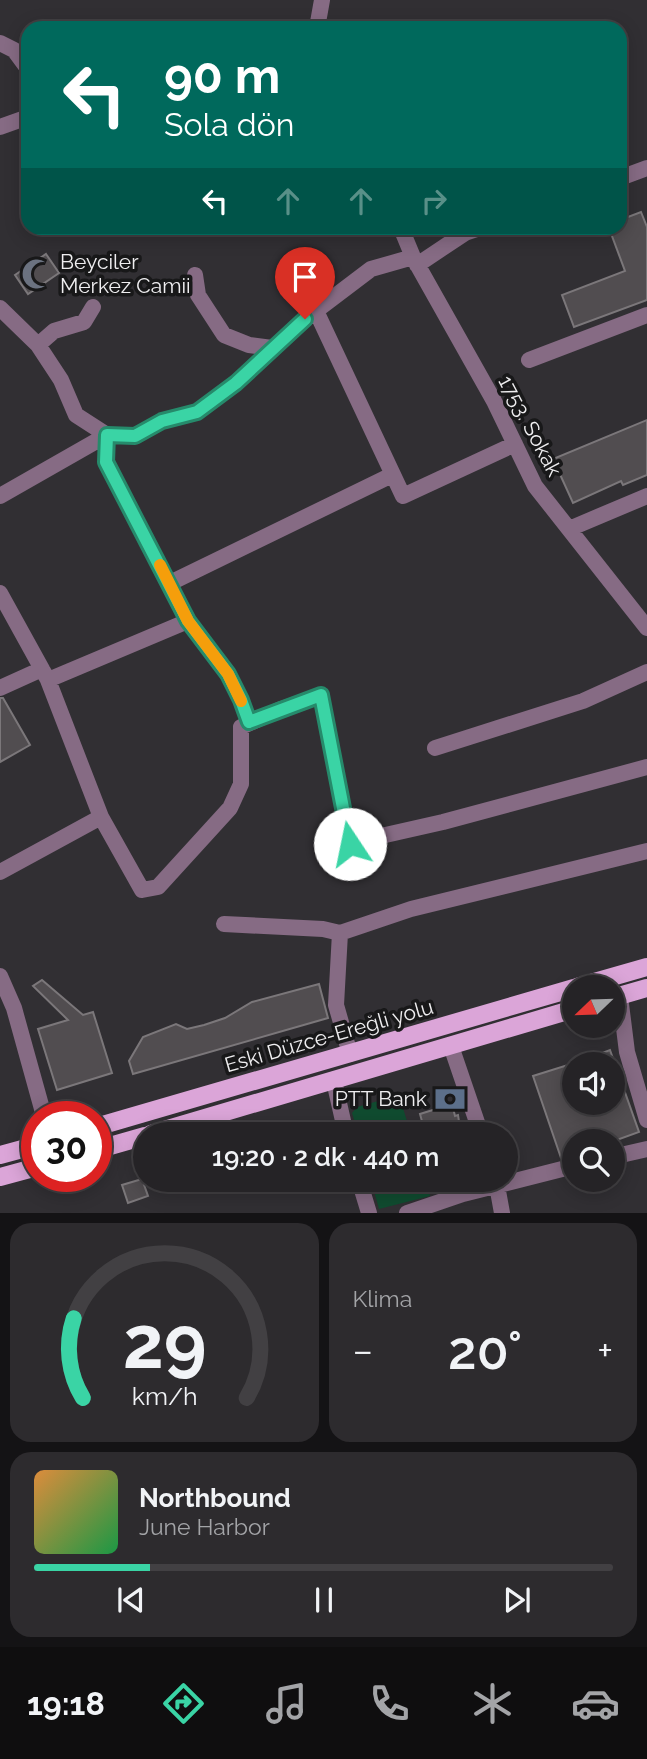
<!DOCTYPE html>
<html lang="tr">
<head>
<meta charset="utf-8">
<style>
	:root { --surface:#252326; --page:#2d2b2e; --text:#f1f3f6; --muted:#a3a4a7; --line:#424043; --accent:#3ad4a5 }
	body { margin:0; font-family:Raleway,sans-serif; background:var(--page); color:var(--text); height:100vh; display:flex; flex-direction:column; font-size:26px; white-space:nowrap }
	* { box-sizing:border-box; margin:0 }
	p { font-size:23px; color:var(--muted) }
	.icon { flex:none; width:38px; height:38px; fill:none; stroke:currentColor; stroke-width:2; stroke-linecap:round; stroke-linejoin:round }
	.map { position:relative; height:1213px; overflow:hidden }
	.sheet { display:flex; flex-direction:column; gap:10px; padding:10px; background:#141315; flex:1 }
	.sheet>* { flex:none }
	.hud { position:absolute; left:21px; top:21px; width:606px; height:214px; border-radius:21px; box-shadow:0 4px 18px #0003,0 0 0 2px var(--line); background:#00695c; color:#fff; overflow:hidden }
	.needle { width:46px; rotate:247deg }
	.tools { position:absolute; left:562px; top:975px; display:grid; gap:14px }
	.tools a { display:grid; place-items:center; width:63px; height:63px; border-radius:50%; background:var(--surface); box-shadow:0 4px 18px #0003,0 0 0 2px var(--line); font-size:35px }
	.speed { position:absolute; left:21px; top:1101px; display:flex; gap:14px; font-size:35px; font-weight:700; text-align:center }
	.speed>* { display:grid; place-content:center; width:91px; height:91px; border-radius:50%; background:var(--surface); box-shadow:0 4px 18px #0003,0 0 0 2px var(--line); line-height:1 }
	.speed .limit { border:10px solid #d22; background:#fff; color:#111 }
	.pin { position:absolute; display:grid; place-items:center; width:60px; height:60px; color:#fff; margin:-72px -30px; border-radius:50% 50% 50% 0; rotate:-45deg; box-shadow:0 0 7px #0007 }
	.pin .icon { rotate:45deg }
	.me { position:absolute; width:77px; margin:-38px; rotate:349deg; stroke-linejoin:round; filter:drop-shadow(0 0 5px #0008) }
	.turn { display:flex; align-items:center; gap:24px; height:147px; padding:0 28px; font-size:32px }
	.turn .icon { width:91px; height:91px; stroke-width:2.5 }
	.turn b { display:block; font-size:49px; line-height:60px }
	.lanes { display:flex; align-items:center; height:66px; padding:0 28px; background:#0003; justify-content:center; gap:35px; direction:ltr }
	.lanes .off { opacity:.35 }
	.big { font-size:52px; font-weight:600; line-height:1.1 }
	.sheet .widget { flex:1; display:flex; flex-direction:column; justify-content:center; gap:10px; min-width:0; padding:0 24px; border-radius:21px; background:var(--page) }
	.sheet .dial { align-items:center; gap:0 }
	.dial svg { height:182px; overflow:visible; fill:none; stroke:var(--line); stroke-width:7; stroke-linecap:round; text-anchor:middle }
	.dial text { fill:var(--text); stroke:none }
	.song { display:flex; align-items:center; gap:21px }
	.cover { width:84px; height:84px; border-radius:10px; background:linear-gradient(135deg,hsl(30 70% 55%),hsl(140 70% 35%)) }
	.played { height:7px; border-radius:4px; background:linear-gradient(90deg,var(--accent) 20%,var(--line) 20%) }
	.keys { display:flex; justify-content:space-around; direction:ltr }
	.heat { display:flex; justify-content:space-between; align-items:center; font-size:38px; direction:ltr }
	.sheet .tiles { flex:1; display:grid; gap:10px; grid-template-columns:1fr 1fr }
	.widget:last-child { grid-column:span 2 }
	.trip { position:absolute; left:133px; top:1122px; width:385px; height:70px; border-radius:35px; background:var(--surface); box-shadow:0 4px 18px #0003,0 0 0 2px var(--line); font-weight:600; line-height:70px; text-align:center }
	.menu { display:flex; height:112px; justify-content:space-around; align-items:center; background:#0f0e0f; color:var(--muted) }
	.menu .icon { width:49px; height:49px }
	.menu .on { color:var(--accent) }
	.menu b { font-size:32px; color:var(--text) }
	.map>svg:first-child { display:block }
	.green { fill:#104c30 }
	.building { fill:#514d50; stroke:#7b777a; stroke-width:2 }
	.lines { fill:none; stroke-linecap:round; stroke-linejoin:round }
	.minor { stroke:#866b84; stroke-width:16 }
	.major { stroke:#dba5d8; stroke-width:18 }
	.route-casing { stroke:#268a6b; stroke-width:18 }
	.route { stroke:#3ad4a5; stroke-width:12 }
	.slow { stroke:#f59e0b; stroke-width:12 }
	.labels { text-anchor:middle; stroke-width:7; stroke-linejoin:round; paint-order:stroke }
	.poi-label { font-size:21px; fill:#efeef0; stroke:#181819; text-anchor:start }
	.street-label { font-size:21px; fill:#efeef0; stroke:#181819 }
</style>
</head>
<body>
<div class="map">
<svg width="647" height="1213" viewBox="0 0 647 1213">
	<rect width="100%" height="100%" fill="#312f33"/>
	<path class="green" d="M399,1095L411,1134H358L352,1113L357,1107Z
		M371,1180H425L430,1196L379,1209Z"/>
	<path class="building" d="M641,212L647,227V300L574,327L562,295L625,271L609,228H620V220Z
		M46,254L59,273L28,294L15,275Z
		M647,420V475L623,485L621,481L573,503L553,459Z
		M0,698H3L30,745L0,762Z
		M42,980L83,1015L93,1012L112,1073L57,1090L38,1029L68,1020L33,986Z
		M319,984L328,1018L133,1074L129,1061L143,1037L176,1024L187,1029L204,1025L225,1018L252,1002Z
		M610,1050L639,1132L614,1141H574V1156L561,1158L533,1076L574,1063V1102H612V1064L576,1063Z
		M452,1104L455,1116L458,1115L461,1134H430L425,1125H423L420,1114Z
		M142,1179L148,1196L128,1203L122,1185Z"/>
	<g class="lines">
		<path class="minor" d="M317,28L322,0
			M0,43L14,50L28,69
			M0,127L28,117
			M620,178L647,168
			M401,228L413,257L494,401L535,486L647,628
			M417,265L465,233L480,228
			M195,275L198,295L224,335L249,345L272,348
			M0,308L38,345L61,380L76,415L107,435L135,436L162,421L197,412L236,383L305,319L371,269L413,257
			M316,311L403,496L515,444
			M38,345L54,331L84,322L93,307
			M529,360L647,315
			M107,435L106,462L188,621L228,674L241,700L249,722
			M0,496L107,435
			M569,529L647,496
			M170,583L392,475
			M0,593L48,680L101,817L142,890L158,887L230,808L241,784V727L281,709L321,696L350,843L443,822L647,767
			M48,680L188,621
			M0,688L42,669
			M435,748L583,701L647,672
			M0,872L101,817
			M224,924L323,929L340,933
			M0,976L14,1008L44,1116
			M620,996L627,1052L647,1120
			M451,1046L481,1134
			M350,1054L336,1005L340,933L411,909L647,851
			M334,1081L346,1134
			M612,1157L647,1149
			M359,1180L369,1213
			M496,1180L502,1213
			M407,1213L463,1194L574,1166"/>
		<path class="major" d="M577,987L647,967
			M612,998L647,988
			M96,1127L574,988
			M151,1134L574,1009
			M96,1150L145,1136
			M0,1155L37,1145
			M0,1177L37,1167"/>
	</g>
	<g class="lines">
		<g class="route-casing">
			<path id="route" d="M305,319L236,383L197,412L162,421L135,436L107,435L106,462L188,621L228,674L241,700L249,722L321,695L350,844"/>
		</g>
		<use href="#route" class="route"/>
		<path class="slow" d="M160,565L188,621L228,674L241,701"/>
	</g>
	<defs>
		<g id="mosque-bare" transform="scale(2.415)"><path d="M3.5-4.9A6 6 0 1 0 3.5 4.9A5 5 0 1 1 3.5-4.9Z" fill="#6b7280" stroke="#181819" stroke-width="2.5" paint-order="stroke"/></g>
		<g id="bank-bare" transform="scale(2.415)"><path d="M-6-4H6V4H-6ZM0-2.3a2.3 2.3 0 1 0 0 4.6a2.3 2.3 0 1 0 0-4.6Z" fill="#5c6f8a" stroke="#181819" stroke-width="2.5" paint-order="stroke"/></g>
	</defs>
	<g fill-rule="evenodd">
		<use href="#mosque-bare" x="37" y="274"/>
		<use href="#bank-bare" x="450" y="1099"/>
	</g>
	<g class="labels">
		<g class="poi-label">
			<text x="60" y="269">Beyciler<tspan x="60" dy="24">Merkez Camii</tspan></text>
			<text x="427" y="1106" text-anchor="end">PTT Bank</text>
		</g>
		<g class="street-label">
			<text transform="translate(530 426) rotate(62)" y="7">1753. Sokak</text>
			<text transform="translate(329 1036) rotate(-16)" y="7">Eski Düzce-Ereğli yolu</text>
		</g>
	</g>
</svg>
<div class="tools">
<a><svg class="needle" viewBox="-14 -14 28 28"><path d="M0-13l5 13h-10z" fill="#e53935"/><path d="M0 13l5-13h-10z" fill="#a3a4a7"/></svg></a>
<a><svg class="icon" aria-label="sound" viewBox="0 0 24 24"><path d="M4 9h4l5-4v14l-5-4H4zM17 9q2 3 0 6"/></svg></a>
<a><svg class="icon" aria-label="search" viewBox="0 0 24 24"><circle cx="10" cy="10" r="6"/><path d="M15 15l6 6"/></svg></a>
</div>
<div class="speed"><div class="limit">30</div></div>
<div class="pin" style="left:305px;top:319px;background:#d93025"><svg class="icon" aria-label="arrive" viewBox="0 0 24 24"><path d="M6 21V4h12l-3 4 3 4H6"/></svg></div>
<svg class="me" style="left:350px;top:844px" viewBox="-20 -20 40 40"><circle r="19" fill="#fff"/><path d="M0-13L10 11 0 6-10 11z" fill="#3ad4a5"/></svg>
<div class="trip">19:20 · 2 dk · 440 m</div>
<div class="hud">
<div class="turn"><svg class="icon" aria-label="left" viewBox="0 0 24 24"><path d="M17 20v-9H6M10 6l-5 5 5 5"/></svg><div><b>90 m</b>Sola dön</div></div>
<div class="lanes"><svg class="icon" aria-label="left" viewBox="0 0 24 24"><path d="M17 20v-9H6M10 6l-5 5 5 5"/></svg><svg class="icon off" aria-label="ahead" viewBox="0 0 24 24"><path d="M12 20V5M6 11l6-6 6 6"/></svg><svg class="icon off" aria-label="ahead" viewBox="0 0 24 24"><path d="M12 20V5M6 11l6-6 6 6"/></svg><svg class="icon off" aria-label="right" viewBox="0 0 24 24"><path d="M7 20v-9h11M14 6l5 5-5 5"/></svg></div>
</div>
</div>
<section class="sheet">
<div class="tiles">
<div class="widget dial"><svg viewBox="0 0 100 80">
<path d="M14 69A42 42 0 1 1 86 69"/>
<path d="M14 69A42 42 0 0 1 10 34" stroke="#3ad4a5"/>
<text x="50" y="56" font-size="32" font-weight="700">29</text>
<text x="50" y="72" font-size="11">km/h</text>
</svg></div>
<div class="widget"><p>Klima</p>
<div class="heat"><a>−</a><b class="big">20°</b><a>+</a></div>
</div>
<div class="widget">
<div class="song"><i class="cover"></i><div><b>Northbound</b><p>June Harbor</p></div></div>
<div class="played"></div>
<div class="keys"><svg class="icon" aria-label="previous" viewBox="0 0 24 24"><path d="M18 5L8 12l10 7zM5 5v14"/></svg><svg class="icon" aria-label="pause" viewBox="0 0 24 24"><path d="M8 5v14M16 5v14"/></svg><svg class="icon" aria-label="next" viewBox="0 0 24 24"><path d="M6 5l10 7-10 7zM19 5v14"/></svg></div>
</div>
</div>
</section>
<nav class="menu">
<b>19:18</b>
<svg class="icon on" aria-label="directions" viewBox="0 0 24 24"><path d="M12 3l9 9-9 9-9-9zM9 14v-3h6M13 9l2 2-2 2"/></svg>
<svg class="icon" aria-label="music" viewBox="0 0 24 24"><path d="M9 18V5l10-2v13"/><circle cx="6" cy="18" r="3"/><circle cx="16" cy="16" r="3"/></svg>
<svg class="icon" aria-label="phone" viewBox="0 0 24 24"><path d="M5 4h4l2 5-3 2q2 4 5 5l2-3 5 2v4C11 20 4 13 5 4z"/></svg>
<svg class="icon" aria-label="climate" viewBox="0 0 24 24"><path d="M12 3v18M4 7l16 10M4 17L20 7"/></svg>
<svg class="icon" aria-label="car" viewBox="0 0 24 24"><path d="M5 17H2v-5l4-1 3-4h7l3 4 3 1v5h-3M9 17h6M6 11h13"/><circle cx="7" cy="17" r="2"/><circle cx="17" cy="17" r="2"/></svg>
</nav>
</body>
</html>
